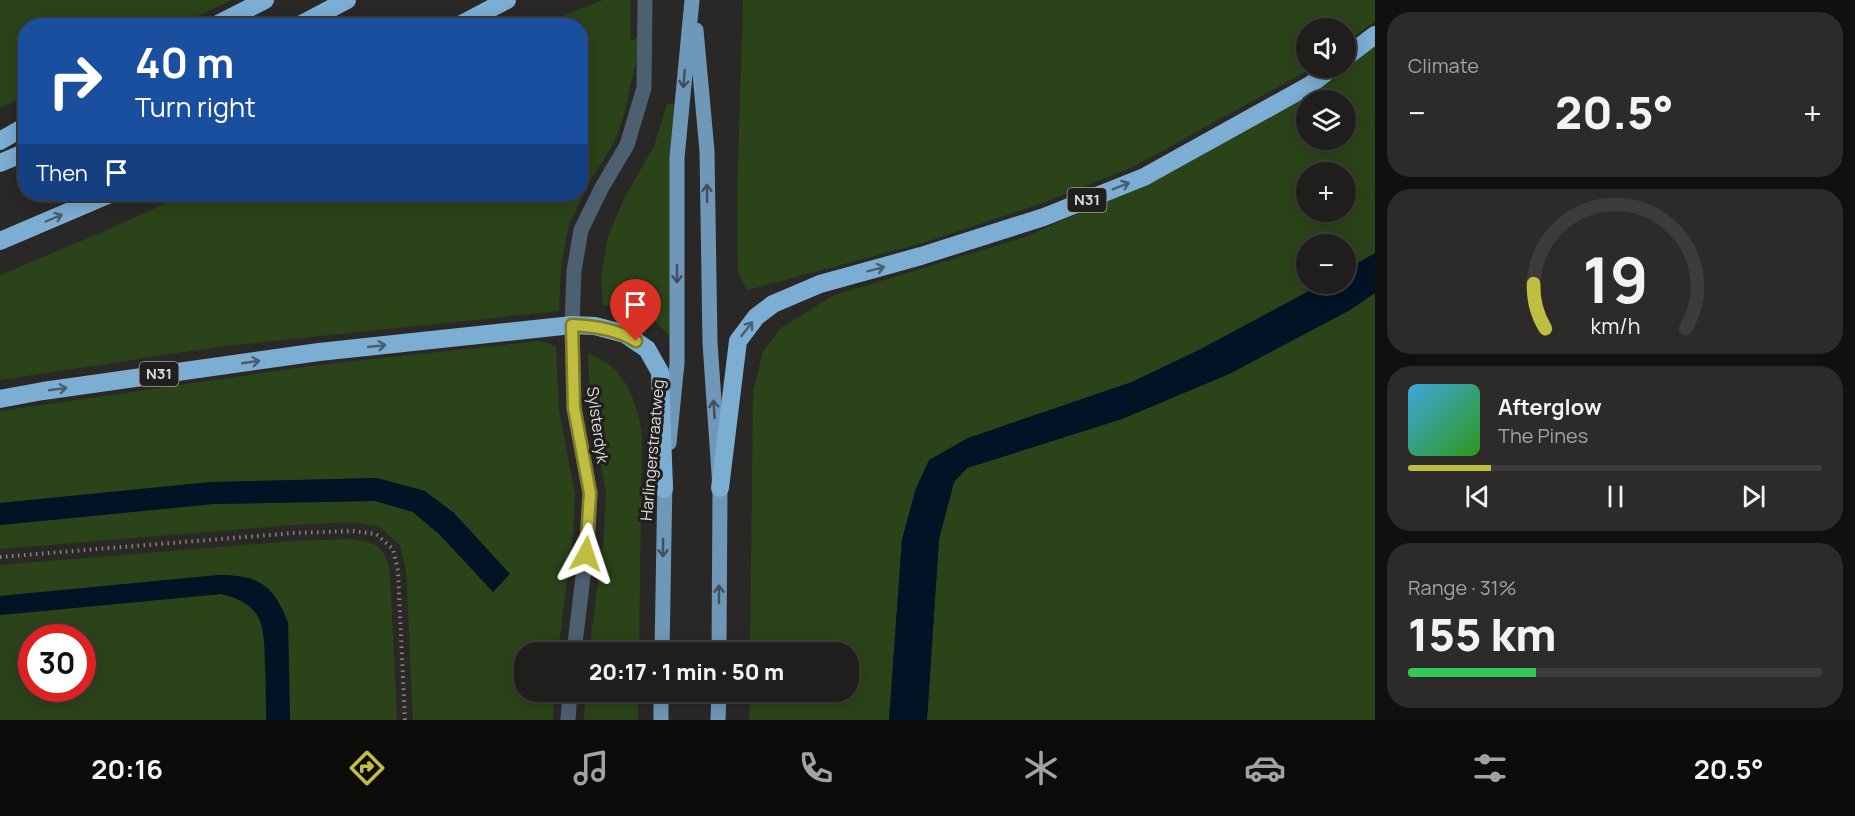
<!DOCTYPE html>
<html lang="en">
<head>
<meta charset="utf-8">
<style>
	:root { --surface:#201e1c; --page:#2d2b29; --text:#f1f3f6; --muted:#a2a2a3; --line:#3d3c3b; --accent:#bfbe41 }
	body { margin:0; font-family:Manrope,sans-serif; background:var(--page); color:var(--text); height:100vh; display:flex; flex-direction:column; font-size:22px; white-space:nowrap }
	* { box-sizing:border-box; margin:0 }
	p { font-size:20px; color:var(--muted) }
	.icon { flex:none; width:33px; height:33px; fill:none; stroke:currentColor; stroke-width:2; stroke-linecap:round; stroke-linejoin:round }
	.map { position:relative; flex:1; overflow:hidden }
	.panel { display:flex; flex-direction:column; gap:12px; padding:12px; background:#12100f; width:480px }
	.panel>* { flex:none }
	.guide { position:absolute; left:18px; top:18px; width:570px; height:183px; border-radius:24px; box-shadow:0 3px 15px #0003,0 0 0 2px var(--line); background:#1a4fa0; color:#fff; overflow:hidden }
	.controls { position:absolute; left:1296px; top:18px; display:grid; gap:12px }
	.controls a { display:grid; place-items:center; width:60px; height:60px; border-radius:50%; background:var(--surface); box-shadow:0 3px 15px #0003,0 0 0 2px var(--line); font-size:30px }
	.speed { position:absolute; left:18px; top:624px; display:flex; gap:12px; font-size:30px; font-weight:700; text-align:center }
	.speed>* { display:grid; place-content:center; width:78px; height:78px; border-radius:50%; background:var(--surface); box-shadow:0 3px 15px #0003,0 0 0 2px var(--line); line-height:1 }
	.speed .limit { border:9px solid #d22; background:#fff; color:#111 }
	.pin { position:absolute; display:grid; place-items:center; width:51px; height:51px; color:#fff; margin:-62px -26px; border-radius:50% 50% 50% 0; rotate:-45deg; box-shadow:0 0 6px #0007 }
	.pin .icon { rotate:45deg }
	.me { position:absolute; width:66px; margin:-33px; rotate:5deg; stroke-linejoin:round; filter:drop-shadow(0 0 4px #0008) }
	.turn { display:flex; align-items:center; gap:21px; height:126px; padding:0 18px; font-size:27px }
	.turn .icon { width:78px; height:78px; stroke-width:2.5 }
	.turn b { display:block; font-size:42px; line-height:51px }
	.then { display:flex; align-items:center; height:57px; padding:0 18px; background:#0003; gap:12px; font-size:22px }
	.big { font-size:45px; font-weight:800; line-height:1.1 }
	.panel .card { flex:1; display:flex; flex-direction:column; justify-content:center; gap:9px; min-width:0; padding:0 21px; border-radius:24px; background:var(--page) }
	.panel .dial { align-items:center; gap:0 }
	.dial svg { height:156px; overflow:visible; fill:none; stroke:var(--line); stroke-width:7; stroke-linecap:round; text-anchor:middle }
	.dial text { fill:var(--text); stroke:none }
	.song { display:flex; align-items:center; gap:18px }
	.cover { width:72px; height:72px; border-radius:9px; background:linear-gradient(135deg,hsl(200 70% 55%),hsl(110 70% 35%)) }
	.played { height:6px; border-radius:3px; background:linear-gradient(90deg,var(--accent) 20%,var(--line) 20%) }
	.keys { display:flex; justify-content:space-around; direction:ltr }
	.heat { display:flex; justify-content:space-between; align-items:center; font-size:33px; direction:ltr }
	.charge { height:9px; border-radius:4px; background:linear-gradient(90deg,#34c759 31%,var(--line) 0) }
	.trip { position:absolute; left:514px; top:642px; width:345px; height:60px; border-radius:24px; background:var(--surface); box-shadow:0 3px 15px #0003,0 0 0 2px var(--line); font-weight:800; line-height:60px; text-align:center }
	.menu { display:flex; height:96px; justify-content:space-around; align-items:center; background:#0d0c0b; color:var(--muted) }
	.menu .icon { width:42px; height:42px }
	.menu .current { color:var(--accent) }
	.menu b { font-size:27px; color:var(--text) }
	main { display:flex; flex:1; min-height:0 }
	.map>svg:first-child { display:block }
	.green { fill:#2b4319; fill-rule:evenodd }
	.water { fill:#011325 }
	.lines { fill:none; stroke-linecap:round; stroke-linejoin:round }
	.path { stroke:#858482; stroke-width:4; stroke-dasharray:1.5 4.5; stroke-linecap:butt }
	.minor { stroke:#4d6070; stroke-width:15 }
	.major { stroke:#6f97b7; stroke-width:15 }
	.highway { stroke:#7cadd3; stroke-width:18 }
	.oneway { stroke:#404f5b }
	.oneway2 { stroke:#495f6f }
	.route-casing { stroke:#7c7c2a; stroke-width:15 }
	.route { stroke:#bfbe41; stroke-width:10 }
	.labels { text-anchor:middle; stroke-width:6; stroke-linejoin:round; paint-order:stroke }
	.shield { fill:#201f1d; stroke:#a4a3a2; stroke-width:1.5 }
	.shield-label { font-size:15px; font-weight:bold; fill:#dddcdb }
	.street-label { font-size:16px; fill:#dddcdb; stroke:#201f1d }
</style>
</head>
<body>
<main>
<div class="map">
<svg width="1375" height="720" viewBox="0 0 1375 720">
	<rect width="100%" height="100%" fill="#2a2826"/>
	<path class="green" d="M0,0H232L178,25L26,26L25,97L0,108Z
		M603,0H631V41L642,35L624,115L614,143L590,181L569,225L561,265L559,311L217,347L0,380V275L105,231L186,194H580V26L540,25Z
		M743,0H1375V21L1346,43V28H1306V68H1312L1135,166L1040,204L919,244L747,290L738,273L737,202Z
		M1375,44V253L1346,270V244H1306V284H1322L1201,349L1132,382L968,438L902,539L889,720H749L750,692H849V652H750L753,392L763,351L781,328L832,296L1025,237L1146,183L1311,91ZM1306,100H1346V140H1306ZM1306,172H1346V212H1306Z
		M667,104H678L672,340C652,314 636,305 603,305L601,277L608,236L625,197L654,146Z
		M1375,293V720H927L939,539L954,482L967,468L1122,419L1229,374L1350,310Z
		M539,341L556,346L559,410L575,494L573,534L558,652H525V692H554L553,720H413L406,570L400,545L379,527L353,522L293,525L0,549V525L214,504L375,501L413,512L440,535L510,573L377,478L211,482L0,503V411L318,365Z
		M588,354C624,363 638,404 642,435L639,652H589L604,537L606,492L590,406Z
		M352,539C378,543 384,546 390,572L397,720H290L288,623L283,609L219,575L0,596V565L294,541Z
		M221,594C243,599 257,609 265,631L266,720H0V615ZM32,638H82V688H32Z
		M585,692H638V720H584Z"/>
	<path class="water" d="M1375,253V293L1350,310L1229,374L1122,419L967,468L954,482L939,539L927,720H889L902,539L916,488L929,460L968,438L1132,382L1201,349L1322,284H1346V270Z
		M377,478L425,491L454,513L510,574L493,592L440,535L413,512L375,501L214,504L0,525V503L211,482Z
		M219,575C259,575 274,585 288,623L290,720H266C266,701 266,682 265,664C264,625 264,604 221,594L0,615V596Z"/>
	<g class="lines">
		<path class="path" d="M0,557L294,533L353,531L376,534L393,549L398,571L405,720"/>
		<path class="minor" d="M574,652L588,535L590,493L574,408L572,325L574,271L581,230L601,189L627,145L644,88L645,0
			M568,720L570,692"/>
		<path class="major" d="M696,30L707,151L710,343L720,488L719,652
			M669,443L677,363V158L692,0
			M662,652L665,479
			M661,720V692
			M718,720L719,692"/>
		<path class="highway" d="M214,26L265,0
			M298,26L347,0
			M458,26L507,0
			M1346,57L1375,35
			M0,141L26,126
			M0,163L26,152
			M0,241L110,194
			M0,399L43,391L319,352L572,325L595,326L625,334L647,349L660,372L664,489
			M720,488L738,341L756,317L773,304L820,284L921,256L1044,217L1144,177L1310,85L1332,68"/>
	</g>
	<defs><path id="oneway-shaft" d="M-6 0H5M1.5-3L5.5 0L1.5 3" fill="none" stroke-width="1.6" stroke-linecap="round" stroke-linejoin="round" transform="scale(1.5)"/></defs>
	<g class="oneway">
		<use href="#oneway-shaft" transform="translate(684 79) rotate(95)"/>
		<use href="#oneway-shaft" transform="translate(707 193) rotate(-91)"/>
		<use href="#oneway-shaft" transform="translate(677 274) rotate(90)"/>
		<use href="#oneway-shaft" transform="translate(714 409) rotate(-94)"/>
		<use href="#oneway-shaft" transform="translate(663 548) rotate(91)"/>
		<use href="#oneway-shaft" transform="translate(719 594) rotate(-90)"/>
	</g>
	<g class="oneway2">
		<use href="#oneway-shaft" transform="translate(1121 186) rotate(-22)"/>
		<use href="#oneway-shaft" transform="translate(54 218) rotate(-23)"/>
		<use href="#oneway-shaft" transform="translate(876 269) rotate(-15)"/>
		<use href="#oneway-shaft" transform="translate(747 329) rotate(-52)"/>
		<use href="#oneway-shaft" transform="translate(377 346) rotate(-6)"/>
		<use href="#oneway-shaft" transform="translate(251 362) rotate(-8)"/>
		<use href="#oneway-shaft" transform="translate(58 389) rotate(-8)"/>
	</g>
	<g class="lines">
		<g class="route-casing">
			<path id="route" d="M586,554L590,493L574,408L572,325C594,326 617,329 636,341"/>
		</g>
		<use href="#route" class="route"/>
	</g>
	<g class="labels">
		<g class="shield">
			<rect x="1067.5" y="188" width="39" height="24" rx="4.5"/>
			<rect x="139.5" y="362" width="39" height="24" rx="4.5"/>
		</g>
		<g class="shield-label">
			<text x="1087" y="205">N31</text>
			<text x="159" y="379">N31</text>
		</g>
		<g class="street-label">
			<text transform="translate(598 425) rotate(82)" y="6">Sylsterdyk</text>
			<text transform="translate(652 450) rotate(-85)" y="6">Harlingerstraatweg</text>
		</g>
	</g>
</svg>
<div class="controls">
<a><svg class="icon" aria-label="sound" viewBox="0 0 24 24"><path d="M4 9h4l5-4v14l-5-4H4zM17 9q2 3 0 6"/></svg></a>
<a><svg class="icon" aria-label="layers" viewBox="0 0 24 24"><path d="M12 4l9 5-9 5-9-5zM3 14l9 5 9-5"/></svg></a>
<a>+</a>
<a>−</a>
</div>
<div class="speed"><div class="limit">30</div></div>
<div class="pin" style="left:636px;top:341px;background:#d93025"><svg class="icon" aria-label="arrive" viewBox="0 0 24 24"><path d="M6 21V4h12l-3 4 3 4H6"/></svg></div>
<svg class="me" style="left:586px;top:554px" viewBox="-20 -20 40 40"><path d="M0-17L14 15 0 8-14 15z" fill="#bfbe41" stroke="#fff" stroke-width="4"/></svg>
<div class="trip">20:17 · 1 min · 50 m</div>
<div class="guide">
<div class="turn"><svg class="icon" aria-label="right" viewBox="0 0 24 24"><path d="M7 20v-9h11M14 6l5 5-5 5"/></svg><div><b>40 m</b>Turn right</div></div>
<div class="then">Then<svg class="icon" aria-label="arrive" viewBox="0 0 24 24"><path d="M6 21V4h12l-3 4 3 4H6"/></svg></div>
</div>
</div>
<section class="panel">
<div class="card"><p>Climate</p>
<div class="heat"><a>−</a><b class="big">20.5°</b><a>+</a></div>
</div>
<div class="card dial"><svg viewBox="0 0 100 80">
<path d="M14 69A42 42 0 1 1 86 69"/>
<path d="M14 69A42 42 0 0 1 8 46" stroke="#bfbe41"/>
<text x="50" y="56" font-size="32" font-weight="700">19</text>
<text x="50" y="72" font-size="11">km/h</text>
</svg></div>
<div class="card">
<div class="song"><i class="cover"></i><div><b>Afterglow</b><p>The Pines</p></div></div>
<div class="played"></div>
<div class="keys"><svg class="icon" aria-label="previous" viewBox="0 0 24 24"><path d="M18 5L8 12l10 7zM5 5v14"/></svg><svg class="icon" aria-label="pause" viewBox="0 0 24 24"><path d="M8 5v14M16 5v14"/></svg><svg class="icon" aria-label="next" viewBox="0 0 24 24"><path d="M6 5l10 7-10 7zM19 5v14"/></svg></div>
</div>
<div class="card"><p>Range · 31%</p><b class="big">155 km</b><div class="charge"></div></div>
</section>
</main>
<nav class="menu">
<b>20:16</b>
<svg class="icon current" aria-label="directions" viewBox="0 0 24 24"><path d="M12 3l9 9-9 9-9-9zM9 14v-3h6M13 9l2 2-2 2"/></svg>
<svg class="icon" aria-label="music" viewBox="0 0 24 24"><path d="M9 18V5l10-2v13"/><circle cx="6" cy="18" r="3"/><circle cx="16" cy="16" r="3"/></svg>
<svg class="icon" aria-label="phone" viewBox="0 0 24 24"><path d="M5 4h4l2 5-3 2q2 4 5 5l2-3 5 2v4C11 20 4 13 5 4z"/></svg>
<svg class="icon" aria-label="climate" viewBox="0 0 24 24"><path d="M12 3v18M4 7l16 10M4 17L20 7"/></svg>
<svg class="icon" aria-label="car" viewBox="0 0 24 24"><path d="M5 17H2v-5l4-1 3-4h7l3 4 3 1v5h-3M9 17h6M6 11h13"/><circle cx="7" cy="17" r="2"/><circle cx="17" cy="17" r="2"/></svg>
<svg class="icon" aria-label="filters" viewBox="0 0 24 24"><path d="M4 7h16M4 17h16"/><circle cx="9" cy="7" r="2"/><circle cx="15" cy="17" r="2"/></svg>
<b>20.5°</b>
</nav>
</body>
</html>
